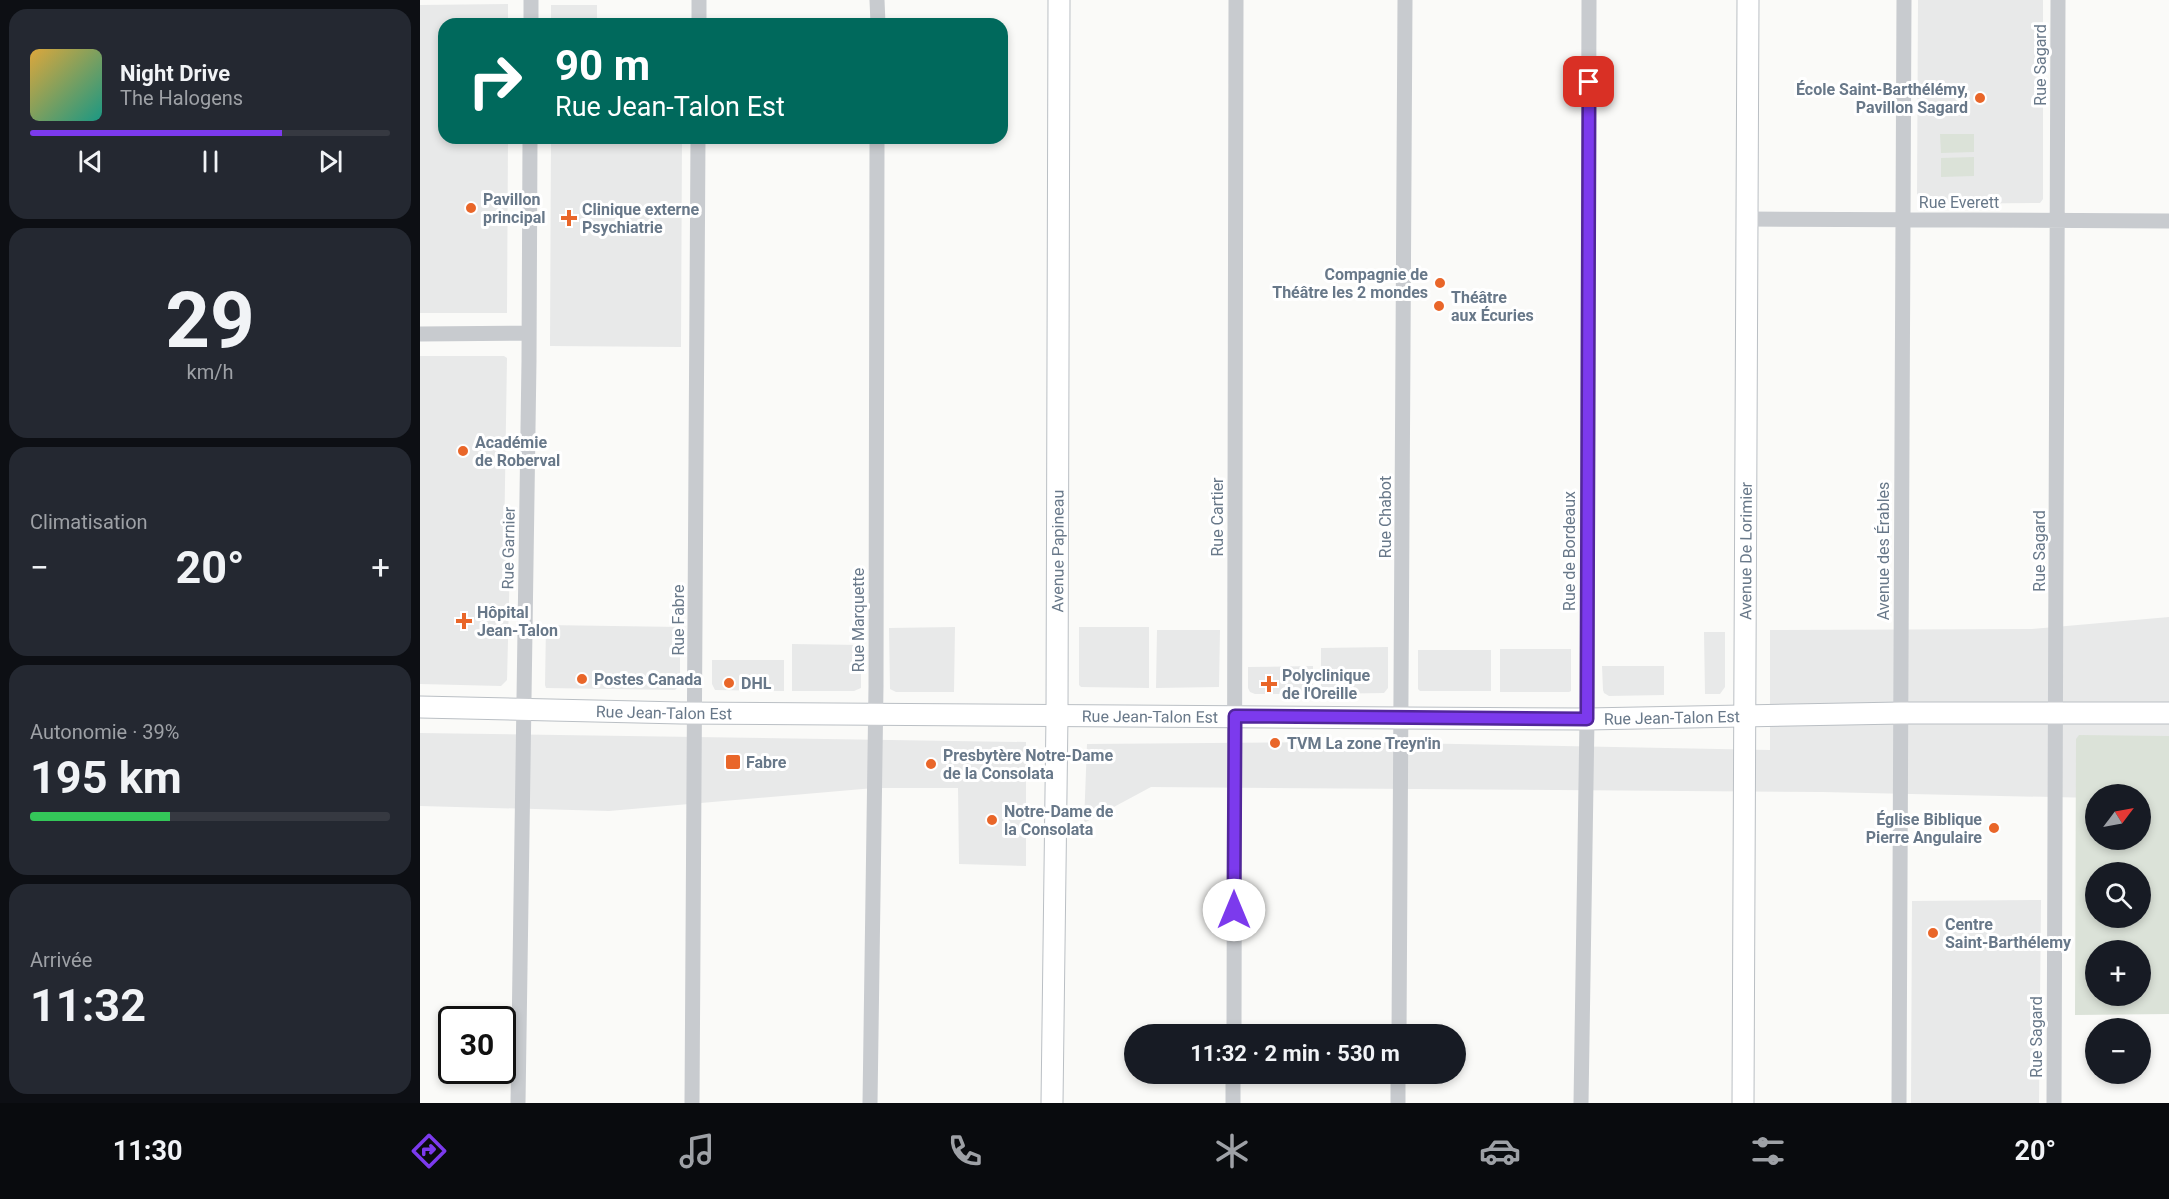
<!DOCTYPE html>
<html lang="fr">
<head>
<meta charset="utf-8">
<style>
	:root { --surface:#171b24; --page:#242831; --text:#f1f3f6; --muted:#9ea1a6; --line:#363941; --accent:#7c3aed }
	body { margin:0; font-family:Roboto,sans-serif; background:var(--page); color:var(--text); height:100vh; display:flex; flex-direction:column; font-size:22px; white-space:nowrap }
	* { box-sizing:border-box; margin:0 }
	p { font-size:20px; color:var(--muted) }
	.icon { flex:none; width:33px; height:33px; fill:none; stroke:currentColor; stroke-width:2; stroke-linecap:round; stroke-linejoin:round }
	.map { position:relative; flex:1; overflow:hidden }
	.side { display:flex; flex-direction:column; gap:9px; padding:9px; background:#0d0f14; width:420px }
	.side>* { flex:none }
	.guide { position:absolute; left:18px; top:18px; width:570px; height:126px; border-radius:18px; box-shadow:0 3px 9px #0003; background:#00695c; color:#fff; overflow:hidden }
	.needle { width:39px; rotate:58deg }
	.fabs { position:absolute; left:1665px; top:784px; display:grid; gap:12px }
	.fabs a { display:grid; place-items:center; width:66px; height:66px; border-radius:50%; background:var(--surface); box-shadow:0 3px 9px #0003; font-size:30px }
	.speed { position:absolute; left:18px; top:1006px; display:flex; gap:12px; font-size:30px; font-weight:700; text-align:center }
	.speed>* { display:grid; place-content:center; width:78px; height:78px; border-radius:50%; background:var(--surface); box-shadow:0 3px 9px #0003; line-height:1 }
	.speed .limit { border:3px solid #111; border-radius:9px; background:#fff; color:#111 }
	.pin { position:absolute; display:grid; place-items:center; width:51px; height:51px; color:#fff; margin:-26px; border-radius:12px; box-shadow:0 3px 9px #0006 }
	.me { position:absolute; width:66px; margin:-33px; rotate:0deg; stroke-linejoin:round; filter:drop-shadow(0 0 4px #0008) }
	.turn { display:flex; align-items:center; gap:21px; height:126px; padding:0 18px; font-size:27px }
	.turn .icon { width:78px; height:78px; stroke-width:2.5 }
	.turn b { display:block; font-size:42px; line-height:51px }
	.big { font-size:45px; font-weight:700; line-height:1.1 }
	.side .card { flex:1; display:flex; flex-direction:column; justify-content:center; gap:9px; min-width:0; padding:0 21px; border-radius:18px; background:var(--page) }
	.side .dial { align-items:center; gap:0 }
	.dial b { font-size:78px; line-height:1 }
	.song { display:flex; align-items:center; gap:18px }
	.cover { width:72px; height:72px; border-radius:9px; background:linear-gradient(135deg,hsl(40 70% 55%),hsl(170 70% 35%)) }
	.played { height:6px; border-radius:3px; background:linear-gradient(90deg,var(--accent) 70%,var(--line) 70%) }
	.keys { display:flex; justify-content:space-around; direction:ltr }
	.heat { display:flex; justify-content:space-between; align-items:center; font-size:33px; direction:ltr }
	.charge { height:9px; border-radius:4px; background:linear-gradient(90deg,#34c759 39%,var(--line) 0) }
	.trip { position:absolute; left:704px; top:1024px; width:342px; height:60px; border-radius:30px; background:var(--surface); box-shadow:0 3px 9px #0003; font-weight:700; line-height:60px; text-align:center }
	.menu { display:flex; height:96px; justify-content:space-around; align-items:center; background:#090b0e; color:var(--muted) }
	.menu .icon { width:42px; height:42px }
	.menu .current { color:var(--accent) }
	.menu b { font-size:27px; color:var(--text) }
	main { display:flex; flex:1; min-height:0 }
	.map>svg:first-child { display:block }
	.built { fill:#e8e9e9 }
	.green { fill:#dbe2d8; fill-rule:evenodd }
	.lines { fill:none; stroke-linecap:round; stroke-linejoin:round }
	.secondary-casing { stroke:#babfc4; stroke-width:23 }
	.minor { stroke:#c8cbcf; stroke-width:15 }
	.secondary { stroke:#fff; stroke-width:21 }
	.route-casing { stroke:#51269a; stroke-width:15 }
	.route { stroke:#7c3aed; stroke-width:10 }
	.poi-dot { fill:#e96629; stroke:#fff; stroke-width:2 }
	.labels { text-anchor:middle; stroke-width:6; stroke-linejoin:round; paint-order:stroke }
	.street-label { font-size:16px; fill:#687889; stroke:#fff }
	.poi-label { font-size:16px; font-weight:bold; fill:#687889; stroke:#fff; text-anchor:start }
</style>
</head>
<body>
<main>
<section class="side">
<div class="card">
<div class="song"><i class="cover"></i><div><b>Night Drive</b><p>The Halogens</p></div></div>
<div class="played"></div>
<div class="keys"><svg class="icon" aria-label="previous" viewBox="0 0 24 24"><path d="M18 5L8 12l10 7zM5 5v14"/></svg><svg class="icon" aria-label="pause" viewBox="0 0 24 24"><path d="M8 5v14M16 5v14"/></svg><svg class="icon" aria-label="next" viewBox="0 0 24 24"><path d="M6 5l10 7-10 7zM19 5v14"/></svg></div>
</div>
<div class="card dial"><b>29</b><p>km/h</p></div>
<div class="card"><p>Climatisation</p>
<div class="heat"><a>−</a><b class="big">20°</b><a>+</a></div>
</div>
<div class="card"><p>Autonomie · 39%</p><b class="big">195 km</b><div class="charge"></div></div>
<div class="card"><p>Arrivée</p><b class="big">11:32</b></div>
</section>
<div class="map">
<svg width="1749" height="1103" viewBox="0 0 1749 1103">
	<rect width="100%" height="100%" fill="#fafaf8"/>
	<path class="built" d="M1498,0H1623V199L1620,203L1504,204L1497,197Z
		M88,4V24H24V138H88L87,313H0V5Z
		M131,5H177V24H131Z
		M131,138H262L261,347L130,346Z
		M0,356H84L87,358L84,547L90,561L87,680L81,686L0,684Z
		M1749,617V799L1720,795H1676L1675,798L1402,792L731,787L664,823L667,744L928,742L1350,750V630L1612,629Z
		M126,625L260,627V685L255,690L126,688L125,685Z
		M535,627L534,692H476L470,689L469,628Z
		M659,627H729V688L661,687L659,685Z
		M737,630H800L799,687L736,688Z
		M1284,632H1305V687L1300,694H1285Z
		M372,644L441,645V688L434,691H372Z
		M968,647V688L964,693L901,694V648Z
		M1080,649H1151V691L1149,692H1080Z
		M998,650H1071V691H1000L998,689Z
		M292,660H364V691L295,690L292,684Z
		M893,666V694H835L830,692L828,688V667Z
		M1182,666H1244V695L1189,696L1184,693L1183,690Z
		M0,733L606,742V866L539,864L538,788H454L189,811L0,806Z
		M1621,900L1619,1103H1491L1492,901Z"/>
	<path class="green" d="M1520,134H1554V152L1521,153Z
		M1554,157V176L1521,177V158Z
		M1659,735L1749,736V1014L1655,1015L1656,739ZM1676,795H1720V840H1676ZM1676,873H1720V918H1676ZM1676,951H1720V996H1676Z"/>
	<g class="lines">
		<g class="secondary-casing">
			<g id="secondary">
				<path id="s1" d="M0,707L261,713L982,718L1167,719L1481,713H1749"/>
				<path id="s2" d="M632,1103L637,715L639,0"/>
				<path id="s3" d="M1323,1103L1328,0"/>
			</g>
		</g>
		<path class="minor" d="M279,0V24
			M457,0L458,24
			M111,24V0
			M1328,219L1749,221
			M0,334L109,333
			M814,1035L816,0
			M979,1035L985,0
			M98,1103L109,361L110,138
			M272,1103L278,138
			M450,1103L456,686L457,138
			M813,1103V1074
			M978,1103V1074
			M1161,1103L1167,719L1169,0
			M1479,1103L1484,0
			M1634,1103L1638,0"/>
		<use href="#secondary" class="secondary"/>
	</g>
	<g class="lines">
		<g class="route-casing">
			<path id="route" d="M814,910L815,716L1167,719L1169,82"/>
		</g>
		<use href="#route" class="route"/>
	</g>
	<g class="poi-dot">
		<circle cx="1560" cy="98" r="6"/>
		<circle cx="51" cy="208" r="6"/>
		<path d="M146 209h6v6h6v6h-6v6h-6v-6h-6v-6h6z"/>
		<circle cx="1020" cy="283" r="6"/>
		<circle cx="1019" cy="306" r="6"/>
		<circle cx="43" cy="451" r="6"/>
		<path d="M41 612h6v6h6v6h-6v6h-6v-6h-6v-6h6z"/>
		<circle cx="162" cy="679" r="6"/>
		<circle cx="309" cy="683" r="6"/>
		<path d="M846 675h6v6h6v6h-6v6h-6v-6h-6v-6h6z"/>
		<circle cx="855" cy="743" r="6"/>
		<rect x="305" y="754" width="16" height="16" rx="3"/>
		<circle cx="511" cy="764" r="6"/>
		<circle cx="572" cy="820" r="6"/>
		<circle cx="1574" cy="828" r="6"/>
		<circle cx="1513" cy="933" r="6"/>
	</g>
	<g class="labels">
		<g class="street-label">
			<text transform="translate(1620 65) rotate(-90)" y="6">Rue Sagard</text>
			<text x="1539" y="208">Rue Everett</text>
			<text transform="translate(797 517) rotate(-90)" y="6">Rue Cartier</text>
			<text transform="translate(965 517) rotate(-90)" y="6">Rue Chabot</text>
			<text transform="translate(88 548) rotate(-89)" y="6">Rue Garnier</text>
			<text transform="translate(1149 551) rotate(-90)" y="6">Rue de Bordeaux</text>
			<text dy="6" stroke="none"><textPath href="#s3" startOffset="552">Avenue De Lorimier</textPath></text>
			<text transform="translate(1463 551) rotate(-90)" y="6">Avenue des Érables</text>
			<text transform="translate(1619 551) rotate(-90)" y="6">Rue Sagard</text>
			<text dy="6" stroke="none"><textPath href="#s2" startOffset="552">Avenue Papineau</textPath></text>
			<text transform="translate(258 620) rotate(-90)" y="6">Rue Fabre</text>
			<text transform="translate(438 620) rotate(-90)" y="6">Rue Marquette</text>
			<text dy="6" stroke="none"><textPath href="#s1" startOffset="244">Rue Jean-Talon Est</textPath></text>
			<text dy="6" stroke="none"><textPath href="#s1" startOffset="730">Rue Jean-Talon Est</textPath></text>
			<text dy="6" stroke="none"><textPath href="#s1" startOffset="1252">Rue Jean-Talon Est</textPath></text>
			<text transform="translate(1616 1037) rotate(-90)" y="6">Rue Sagard</text>
		</g>
		<g class="poi-label">
			<text x="1548" y="95" text-anchor="end">École Saint-Barthélémy,<tspan x="1548" dy="18">Pavillon Sagard</tspan></text>
			<text x="63" y="205">Pavillon<tspan x="63" dy="18">principal</tspan></text>
			<text x="162" y="215">Clinique externe<tspan x="162" dy="18">Psychiatrie</tspan></text>
			<text x="1008" y="280" text-anchor="end">Compagnie de<tspan x="1008" dy="18">Théâtre les 2 mondes</tspan></text>
			<text x="1031" y="303">Théâtre<tspan x="1031" dy="18">aux Écuries</tspan></text>
			<text x="55" y="448">Académie<tspan x="55" dy="18">de Roberval</tspan></text>
			<text x="57" y="618">Hôpital<tspan x="57" dy="18">Jean-Talon</tspan></text>
			<text x="862" y="681">Polyclinique<tspan x="862" dy="18">de l'Oreille</tspan></text>
			<text x="174" y="685">Postes Canada</text>
			<text x="321" y="689">DHL</text>
			<text x="867" y="749">TVM La zone Treyn'in</text>
			<text x="523" y="761">Presbytère Notre-Dame<tspan x="523" dy="18">de la Consolata</tspan></text>
			<text x="326" y="768">Fabre</text>
			<text x="584" y="817">Notre-Dame de<tspan x="584" dy="18">la Consolata</tspan></text>
			<text x="1562" y="825" text-anchor="end">Église Biblique<tspan x="1562" dy="18">Pierre Angulaire</tspan></text>
			<text x="1525" y="930">Centre<tspan x="1525" dy="18">Saint-Barthélemy</tspan></text>
		</g>
	</g>
</svg>
<div class="fabs">
<a><svg class="needle" viewBox="-14 -14 28 28"><path d="M0-13l5 13h-10z" fill="#e53935"/><path d="M0 13l5-13h-10z" fill="#9ea1a6"/></svg></a>
<a><svg class="icon" aria-label="search" viewBox="0 0 24 24"><circle cx="10" cy="10" r="6"/><path d="M15 15l6 6"/></svg></a>
<a>+</a>
<a>−</a>
</div>
<div class="speed"><div class="limit">30</div></div>
<div class="pin" style="left:1169px;top:82px;background:#d93025"><svg class="icon" aria-label="arrive" viewBox="0 0 24 24"><path d="M6 21V4h12l-3 4 3 4H6"/></svg></div>
<svg class="me" style="left:814px;top:910px" viewBox="-20 -20 40 40"><circle r="19" fill="#fff"/><path d="M0-13L10 11 0 6-10 11z" fill="#7c3aed"/></svg>
<div class="trip">11:32 · 2 min · 530 m</div>
<div class="guide">
<div class="turn"><svg class="icon" aria-label="right" viewBox="0 0 24 24"><path d="M7 20v-9h11M14 6l5 5-5 5"/></svg><div><b>90 m</b>Rue Jean-Talon Est</div></div>
</div>
</div>
</main>
<nav class="menu">
<b>11:30</b>
<svg class="icon current" aria-label="directions" viewBox="0 0 24 24"><path d="M12 3l9 9-9 9-9-9zM9 14v-3h6M13 9l2 2-2 2"/></svg>
<svg class="icon" aria-label="music" viewBox="0 0 24 24"><path d="M9 18V5l10-2v13"/><circle cx="6" cy="18" r="3"/><circle cx="16" cy="16" r="3"/></svg>
<svg class="icon" aria-label="phone" viewBox="0 0 24 24"><path d="M5 4h4l2 5-3 2q2 4 5 5l2-3 5 2v4C11 20 4 13 5 4z"/></svg>
<svg class="icon" aria-label="climate" viewBox="0 0 24 24"><path d="M12 3v18M4 7l16 10M4 17L20 7"/></svg>
<svg class="icon" aria-label="car" viewBox="0 0 24 24"><path d="M5 17H2v-5l4-1 3-4h7l3 4 3 1v5h-3M9 17h6M6 11h13"/><circle cx="7" cy="17" r="2"/><circle cx="17" cy="17" r="2"/></svg>
<svg class="icon" aria-label="filters" viewBox="0 0 24 24"><path d="M4 7h16M4 17h16"/><circle cx="9" cy="7" r="2"/><circle cx="15" cy="17" r="2"/></svg>
<b>20°</b>
</nav>
</body>
</html>
